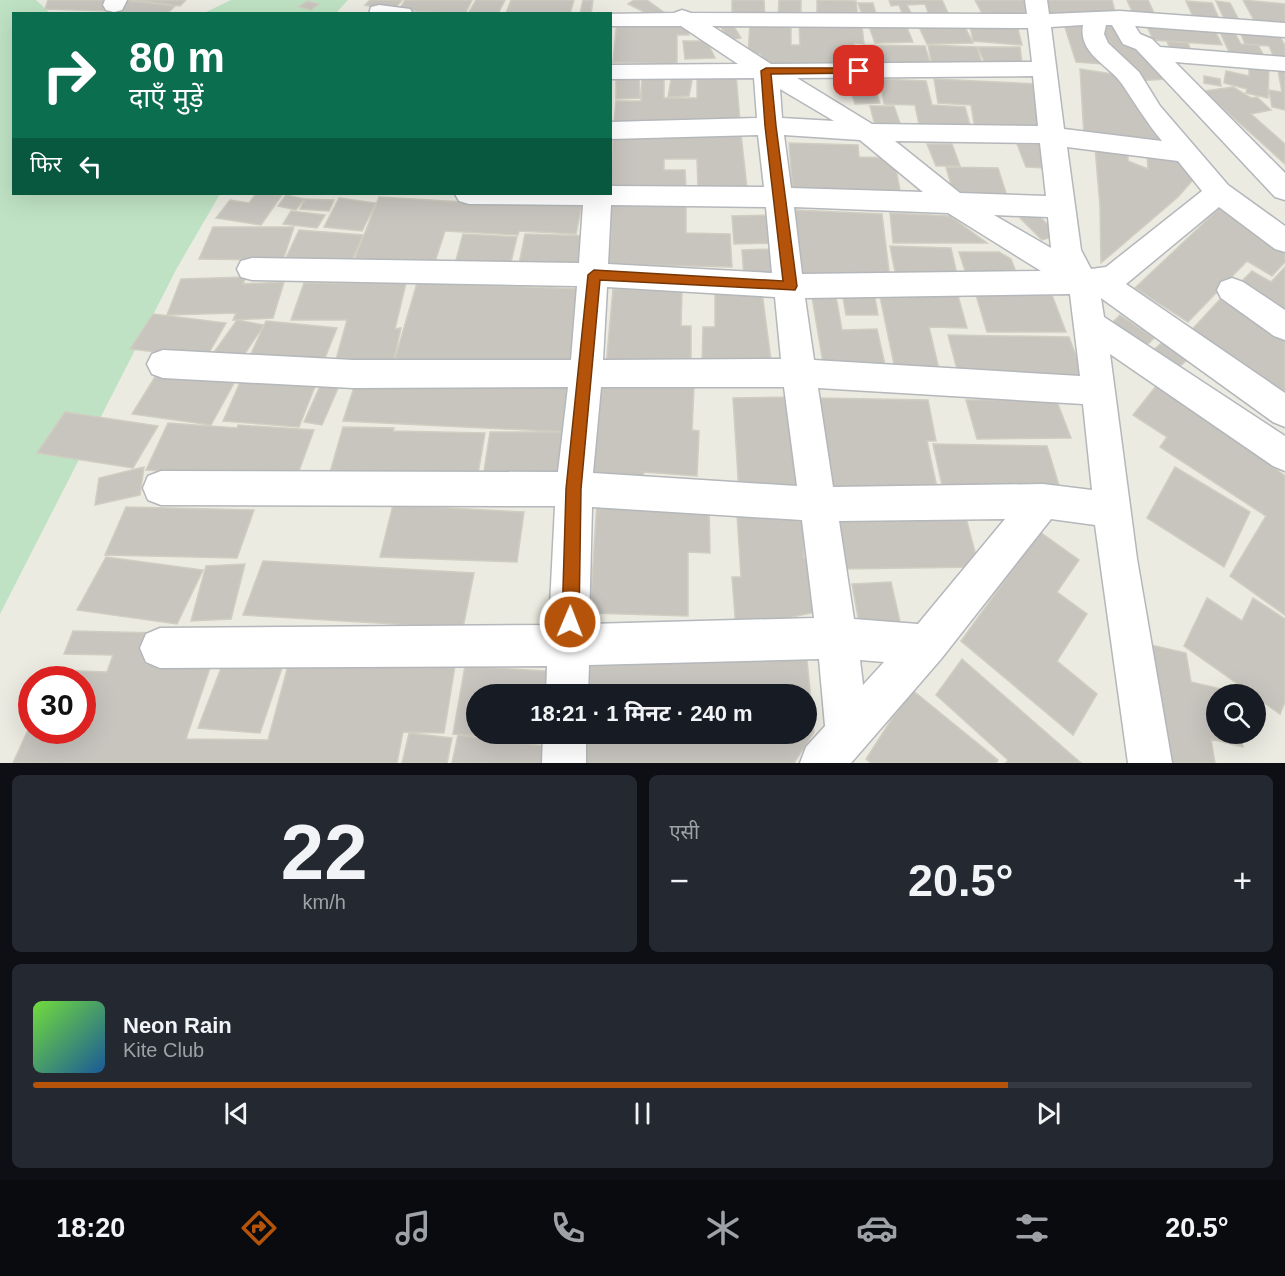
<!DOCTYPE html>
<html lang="hi">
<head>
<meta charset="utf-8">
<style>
	:root { --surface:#171b24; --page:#242831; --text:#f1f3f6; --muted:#9ea1a6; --line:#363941; --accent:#b45309 }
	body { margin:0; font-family:Arial,"Noto Sans Devanagari",sans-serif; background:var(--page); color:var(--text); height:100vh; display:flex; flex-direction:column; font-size:22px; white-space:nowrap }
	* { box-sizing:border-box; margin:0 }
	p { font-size:20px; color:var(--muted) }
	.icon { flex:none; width:33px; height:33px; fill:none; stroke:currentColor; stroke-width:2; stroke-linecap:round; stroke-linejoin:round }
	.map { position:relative; height:763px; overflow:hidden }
	.panel { display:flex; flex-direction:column; gap:12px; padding:12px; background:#0d0f14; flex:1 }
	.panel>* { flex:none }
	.top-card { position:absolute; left:12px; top:12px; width:600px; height:183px; border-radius:0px; box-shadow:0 6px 24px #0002; background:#0b6e4f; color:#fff; overflow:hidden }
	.buttons { position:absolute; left:1206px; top:684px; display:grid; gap:12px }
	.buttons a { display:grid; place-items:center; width:60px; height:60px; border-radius:50%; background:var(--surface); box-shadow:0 6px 24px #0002; font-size:30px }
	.speed { position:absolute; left:18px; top:666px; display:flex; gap:12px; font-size:30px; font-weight:700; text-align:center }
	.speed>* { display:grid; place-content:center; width:78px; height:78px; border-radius:50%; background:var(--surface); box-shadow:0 6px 24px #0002; line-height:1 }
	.speed .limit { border:9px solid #d22; background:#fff; color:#111 }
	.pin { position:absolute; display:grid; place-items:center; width:51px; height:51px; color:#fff; margin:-26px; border-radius:12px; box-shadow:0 3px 9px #0006 }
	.me { position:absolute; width:66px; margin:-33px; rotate:1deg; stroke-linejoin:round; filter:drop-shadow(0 0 4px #0008) }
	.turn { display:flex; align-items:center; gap:21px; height:126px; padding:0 18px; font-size:27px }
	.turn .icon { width:78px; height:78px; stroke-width:2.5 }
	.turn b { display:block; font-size:42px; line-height:51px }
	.then { display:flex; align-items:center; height:57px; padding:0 18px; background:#0003; gap:12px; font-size:22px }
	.big { font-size:45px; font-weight:700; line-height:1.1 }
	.panel .card { flex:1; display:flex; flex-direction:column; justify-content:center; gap:9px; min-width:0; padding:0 21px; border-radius:9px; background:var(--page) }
	.panel .dial { align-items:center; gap:0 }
	.dial b { font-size:78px; line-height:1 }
	.song { display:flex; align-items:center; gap:18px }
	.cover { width:72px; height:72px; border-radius:9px; background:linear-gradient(135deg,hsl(100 70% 55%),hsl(210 70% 35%)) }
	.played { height:6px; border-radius:3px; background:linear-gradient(90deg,var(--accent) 80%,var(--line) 80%) }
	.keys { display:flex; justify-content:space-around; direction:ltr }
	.heat { display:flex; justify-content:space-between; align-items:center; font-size:33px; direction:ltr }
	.panel .tiles { flex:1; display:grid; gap:12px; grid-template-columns:1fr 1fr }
	.card:last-child { grid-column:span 2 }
	.trip { position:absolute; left:466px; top:684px; width:351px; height:60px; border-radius:30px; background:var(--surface); box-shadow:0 6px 24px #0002; font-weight:700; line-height:60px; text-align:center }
	.dock { display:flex; height:96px; justify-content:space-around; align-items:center; background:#090b0e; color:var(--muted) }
	.dock .icon { width:42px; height:42px }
	.dock .on { color:var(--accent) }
	.dock b { font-size:27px; color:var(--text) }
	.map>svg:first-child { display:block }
	.green { fill:#bfe2c4 }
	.building { fill:#c8c5bf; stroke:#d0cdc1; stroke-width:1.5 }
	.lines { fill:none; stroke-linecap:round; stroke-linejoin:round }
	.minor-casing { stroke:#b4b7bb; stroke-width:3 }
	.minor { fill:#fff; fill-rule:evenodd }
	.route { fill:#b45309; stroke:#753606; stroke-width:1.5 }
</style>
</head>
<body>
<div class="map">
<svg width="1285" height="763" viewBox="0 0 1285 763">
	<rect width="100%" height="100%" fill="#ecebe2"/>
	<path class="green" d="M0,0H36L50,13L14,14V194H220L177,268L0,614Z
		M231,0H348L336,13L202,14Z"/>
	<path class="building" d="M48,0H112L106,11L45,9Z
		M125,0L175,6L167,14H112Z
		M133,0H186L180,6Z
		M370,0H402L393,11L365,5Z
		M405,0H472L465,14L399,10Z
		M476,0H505L498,14L469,12Z
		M511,0H574L570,14L506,13Z
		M583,0H593L591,14H580Z
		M634,0H647L665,13H646L628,4Z
		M732,0H764L765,18L732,17Z
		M779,0H801V17L778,16Z
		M817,0L856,1L858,18L817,15Z
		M889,0H942L949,15H929L925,4L907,5L911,13H902L899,5L891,6Z
		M975,0H1032L1033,12L984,17Z
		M1044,0H1112L1116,15L1048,14Z
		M1127,0H1148L1156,17L1134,16Z
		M1243,0L1285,4V26L1256,24Z
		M307,1L319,4L311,10L299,7Z
		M1186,1L1212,3L1221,23L1195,21Z
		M1216,1L1230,3L1241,24L1226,23Z
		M858,3H873L877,18H863Z
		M617,21L687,22L689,35H677V64L613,62Z
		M969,21L1017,25L1022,45L973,41Z
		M1063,21L1087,25L1103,64L1076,62Z
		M1145,21L1213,26L1222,45L1153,40Z
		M750,23L791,25V45H800L799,24L862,26L864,44L854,43L856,68L761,65V54L748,53Z
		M905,23L913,42L875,43L868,24Z
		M963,23L973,43L927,44L918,25Z
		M1116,23L1166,79L1136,81L1097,24Z
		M733,25L741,38L729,40L721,27Z
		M1217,26L1232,28L1241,44L1258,45L1266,60L1232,58Z
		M1238,27L1278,32L1285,46V63L1276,62L1269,46L1245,44Z
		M683,41H707L715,58L685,59Z
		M1167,41L1188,43L1192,54L1171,52Z
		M864,45L925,46L931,66L869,65Z
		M928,45L977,47L983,67L932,65Z
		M978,47H1020L1022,63L986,66Z
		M1249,63L1269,66L1268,98L1246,93L1247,89L1224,83L1226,71L1249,76Z
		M1277,65L1285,66V110L1272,107L1269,90L1282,92Z
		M1080,69L1119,75L1167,145L1084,136Z
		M672,74L693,75L689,96L668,97Z
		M697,74H736L740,122H614L616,101H641L642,75H664V98H697Z
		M639,75L640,98L616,99V76Z
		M1204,76L1220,79L1221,86L1204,83Z
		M880,79L926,81L932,105L965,107L971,129H920L915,105L884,104Z
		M934,79L1039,84L1046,129H975L971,105L938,103Z
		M872,81L880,103L855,104L848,82Z
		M1233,87L1251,98L1257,97L1271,110L1251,114L1285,144V164L1204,91Z
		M870,106H894L902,129H876Z
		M613,133L741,134L747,188L698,189L697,159H664V170H685L686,188H610Z
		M789,143L858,145L859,157L894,158L901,196L793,194Z
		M927,144H952L960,166H936Z
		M1017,144H1041L1046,168L1026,167Z
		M1095,147L1128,154V161L1148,169L1147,154L1187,159L1199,173L1178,197L1101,263L1100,206Z
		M946,167L998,168L1007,196L954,195Z
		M256,194L282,195L261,225L216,218L230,200L249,203Z
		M286,195L304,199L296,210L278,206Z
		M379,197L481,203L582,204L576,234L519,231L518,235L445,231L433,268L353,263Z
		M339,198L376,203L362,231L324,227Z
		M305,199L334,200L329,211L300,209Z
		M608,202L686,203V233L730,234L732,267L608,264L611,231H606Z
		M1226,202L1285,245V262L1272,276L1247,261L1188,322L1135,288Z
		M795,210L882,214L890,279L799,275Z
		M291,211L325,215L317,228L283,224Z
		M890,213L950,216L987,243H893Z
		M1036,213L1058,235L1042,240L1020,218Z
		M774,215L780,243L734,244L732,216Z
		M213,227H294L283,260L199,259Z
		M299,230L363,235L350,265L285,260Z
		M463,234L517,237L510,266L455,264Z
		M525,234L590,236L586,266L519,264Z
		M890,246L951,248L958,279L896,277Z
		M775,249L777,278H744L742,250Z
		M959,252H999L1011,259L1018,277L968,280Z
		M1285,267V319L1238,285L1252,271L1271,282Z
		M246,277L243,284L284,282L273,318L233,320L236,313L167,315L181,279Z
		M304,283H406L395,329L401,328L393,363H335L347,320H291Z
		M417,283L584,289L575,366L394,362Z
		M613,289L682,291L681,326H691V368L606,366Z
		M715,290L762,292L772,368L702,366L703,327H715Z
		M811,291H835L842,330L877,329L886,369H824Z
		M842,292H874L878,315H846Z
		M879,292H957L967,328L929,327L939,369H895Z
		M976,295H1052L1066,332H987Z
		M1223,296L1285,335V401L1185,337Z
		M153,314L226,323L206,358L130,349Z
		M1120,315L1154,338L1139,353L1105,330Z
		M237,320L264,325L240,361L212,355Z
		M266,321L337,328L323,363L250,356Z
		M948,335L1069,337L1083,375L958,373Z
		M1165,340L1190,357L1175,371L1150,353Z
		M158,372L234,383L211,425L132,414Z
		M242,378L316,384L299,427L223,421Z
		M599,380L694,387L692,430L699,431L697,476L644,472L643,476L586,472Z
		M356,381L479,383L574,388L568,432L343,421Z
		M1160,381L1285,476V615L1230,576L1266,516L1160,447L1167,437L1133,415Z
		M321,384L339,386L322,425L304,422Z
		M792,397L804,489L739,493L733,398Z
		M819,398L928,400L936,441H927L938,492L830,489Z
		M1056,399L1071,438L977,439L966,400Z
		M65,412L158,426L133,468L37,453Z
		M168,423L237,428L238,425L314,430L296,479L146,470Z
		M343,427L394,428L393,431L485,433L477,480L329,476Z
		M490,432H563L559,479L483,478Z
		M933,444L1047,446L1061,492L943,490Z
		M144,467L140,495L95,505L99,478Z
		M1175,467L1250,512L1224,567L1147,518Z
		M597,501L709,504L710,553L688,552V616L590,613Z
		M393,505L524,512L517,562L380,557Z
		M126,507L254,510L237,558L105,555Z
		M737,515L804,519V558L813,556L826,610L792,617L793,629H736L732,577H741Z
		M966,518L979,567L840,569L832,520Z
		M1040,532L1079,560L1057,592L1087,614L1057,661L1097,694L1073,735L961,641Z
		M106,557L203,570L177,624L77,610Z
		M263,561L474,573L463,628L243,615Z
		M245,564L231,619L191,621L206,566Z
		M891,582L901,626L860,628L852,584Z
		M1207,598L1242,621L1253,598L1285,619V702L1280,714L1256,697V694H1252L1184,646Z
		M73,631L159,633L147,664L211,665L186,739L268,740L289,662L455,666L444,733L403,732L397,763H13L32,721V730H82V680H50L54,670L107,672L113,655L64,654Z
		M1151,645L1186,653L1191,682L1234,692V694H1216V734H1241L1243,747L1211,739L1215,763H1166Z
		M962,659L1081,763H1006L1008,760L936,695Z
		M807,660L814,732L794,763H581L583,734H807V694H587L589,663Z
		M223,663L282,668L260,733L198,728Z
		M465,666L562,672L559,694H477V734H555L554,740L453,734Z
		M911,689L998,760L996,763H871L866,759Z
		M409,733L452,738L447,763H402Z
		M458,735L552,747L549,763H452Z"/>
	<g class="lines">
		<g class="minor-casing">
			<path id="minor" d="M105,0H127L122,10L114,12L106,10L103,5Z
				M1025,0H1047L1049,14L1120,11L1285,23V37L1135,26L1140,34L1152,39L1160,47L1285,57V71L1175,62L1285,173V200L1275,197L1136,49L1123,44L1112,25H1106L1104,34L1108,43L1139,72L1160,106L1228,185L1285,226V252L1275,249L1219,207L1126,284L1285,393V427L1273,422L1101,298L1104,317L1285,436V471L1273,466L1110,354L1137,559L1172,763H1128L1095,525L1051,519L941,659L851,763H800L806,747L825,726L819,659L589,665L588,694H546L547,666L160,668L146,662L140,648L146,634L160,628L549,625L555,506L161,505L148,500L143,488L148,476L161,471L558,472L568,387L353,388L163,378L152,374L147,364L152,354L163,350L353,360H571L577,286L252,280L241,277L237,269L241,261L252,258L579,263L583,205L469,204L459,201L455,194H610V186L764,187L758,135L610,139V122L757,118L754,78L610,79V65L738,64L681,26H610V14H605L674,13L682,10L691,13L1027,14ZM1083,25C1078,54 1109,65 1122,84C1135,103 1147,123 1162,141L1064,129L1051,27ZM712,26L1028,28L1032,62L771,64ZM1033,76L1038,126L872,124L797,78ZM780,89L834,121L782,118ZM784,135L860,140L923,192L791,188ZM895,141L1040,143L1046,196L960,193ZM1067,147L1178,161L1202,191L1106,267L1091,269L1081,250ZM611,205L766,207L772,273L608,264ZM794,207L948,213L1041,271L802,274ZM994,215L1048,217L1051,248ZM607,287L775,297L781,359L603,360ZM1070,294L1080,376L814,360L805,298ZM601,387H784L797,486L593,473ZM818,388L1083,404L1092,490L1043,484L833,487ZM592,507L802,520L814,618L589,624ZM1005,519L918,624L854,619L839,521ZM860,660L884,662L863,685Z
				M379,5L410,9L413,14H369L371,7Z
				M1232,278L1243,282L1285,310V340L1274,336L1221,298L1217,290L1221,282Z
				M543,734H586V763H542Z"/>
		</g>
		<use href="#minor" class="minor"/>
	</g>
	<path class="route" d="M859,68H863V73L771,74L776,126L797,286L795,290L600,280L581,489L579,622L576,628L570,631L565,628L562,622L566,489L588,275L594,270L783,281L765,126L761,71L766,68Z"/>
</svg>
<div class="buttons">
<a><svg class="icon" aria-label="search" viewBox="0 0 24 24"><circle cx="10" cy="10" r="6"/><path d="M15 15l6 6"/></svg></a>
</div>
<div class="speed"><div class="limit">30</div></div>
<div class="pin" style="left:859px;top:71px;background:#d93025"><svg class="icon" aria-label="arrive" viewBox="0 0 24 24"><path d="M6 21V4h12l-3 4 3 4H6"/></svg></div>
<svg class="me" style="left:570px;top:622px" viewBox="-20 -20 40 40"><circle r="17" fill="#b45309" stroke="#fff" stroke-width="3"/><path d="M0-11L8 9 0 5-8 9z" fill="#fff"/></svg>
<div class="trip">18:21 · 1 मिनट · 240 m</div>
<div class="top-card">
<div class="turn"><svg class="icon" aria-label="right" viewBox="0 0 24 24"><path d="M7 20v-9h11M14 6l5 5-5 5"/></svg><div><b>80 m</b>दाएँ मुड़ें</div></div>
<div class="then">फिर<svg class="icon" aria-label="left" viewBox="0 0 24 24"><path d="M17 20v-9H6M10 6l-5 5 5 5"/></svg></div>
</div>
</div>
<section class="panel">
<div class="tiles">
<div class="card dial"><b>22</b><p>km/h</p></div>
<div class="card"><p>एसी</p>
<div class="heat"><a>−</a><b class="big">20.5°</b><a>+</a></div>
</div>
<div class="card">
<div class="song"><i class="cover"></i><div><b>Neon Rain</b><p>Kite Club</p></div></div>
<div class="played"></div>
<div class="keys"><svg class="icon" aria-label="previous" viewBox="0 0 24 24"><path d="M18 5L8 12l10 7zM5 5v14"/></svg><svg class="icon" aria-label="pause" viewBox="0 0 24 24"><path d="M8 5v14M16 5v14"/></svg><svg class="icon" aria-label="next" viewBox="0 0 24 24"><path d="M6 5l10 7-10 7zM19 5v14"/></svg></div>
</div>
</div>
</section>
<nav class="dock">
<b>18:20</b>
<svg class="icon on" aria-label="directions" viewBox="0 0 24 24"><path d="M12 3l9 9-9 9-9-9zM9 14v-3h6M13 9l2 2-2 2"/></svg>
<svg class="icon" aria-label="music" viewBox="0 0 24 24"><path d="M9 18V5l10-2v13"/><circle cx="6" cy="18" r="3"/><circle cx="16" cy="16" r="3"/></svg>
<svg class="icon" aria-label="phone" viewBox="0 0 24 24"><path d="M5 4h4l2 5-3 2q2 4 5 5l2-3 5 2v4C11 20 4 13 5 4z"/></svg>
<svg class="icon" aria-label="climate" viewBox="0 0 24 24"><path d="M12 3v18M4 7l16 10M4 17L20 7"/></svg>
<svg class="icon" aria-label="car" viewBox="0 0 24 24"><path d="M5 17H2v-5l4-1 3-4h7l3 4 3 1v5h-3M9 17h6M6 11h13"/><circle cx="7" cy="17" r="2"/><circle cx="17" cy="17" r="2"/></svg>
<svg class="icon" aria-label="filters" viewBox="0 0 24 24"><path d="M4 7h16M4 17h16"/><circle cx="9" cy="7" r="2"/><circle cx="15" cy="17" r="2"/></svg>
<b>20.5°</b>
</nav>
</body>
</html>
